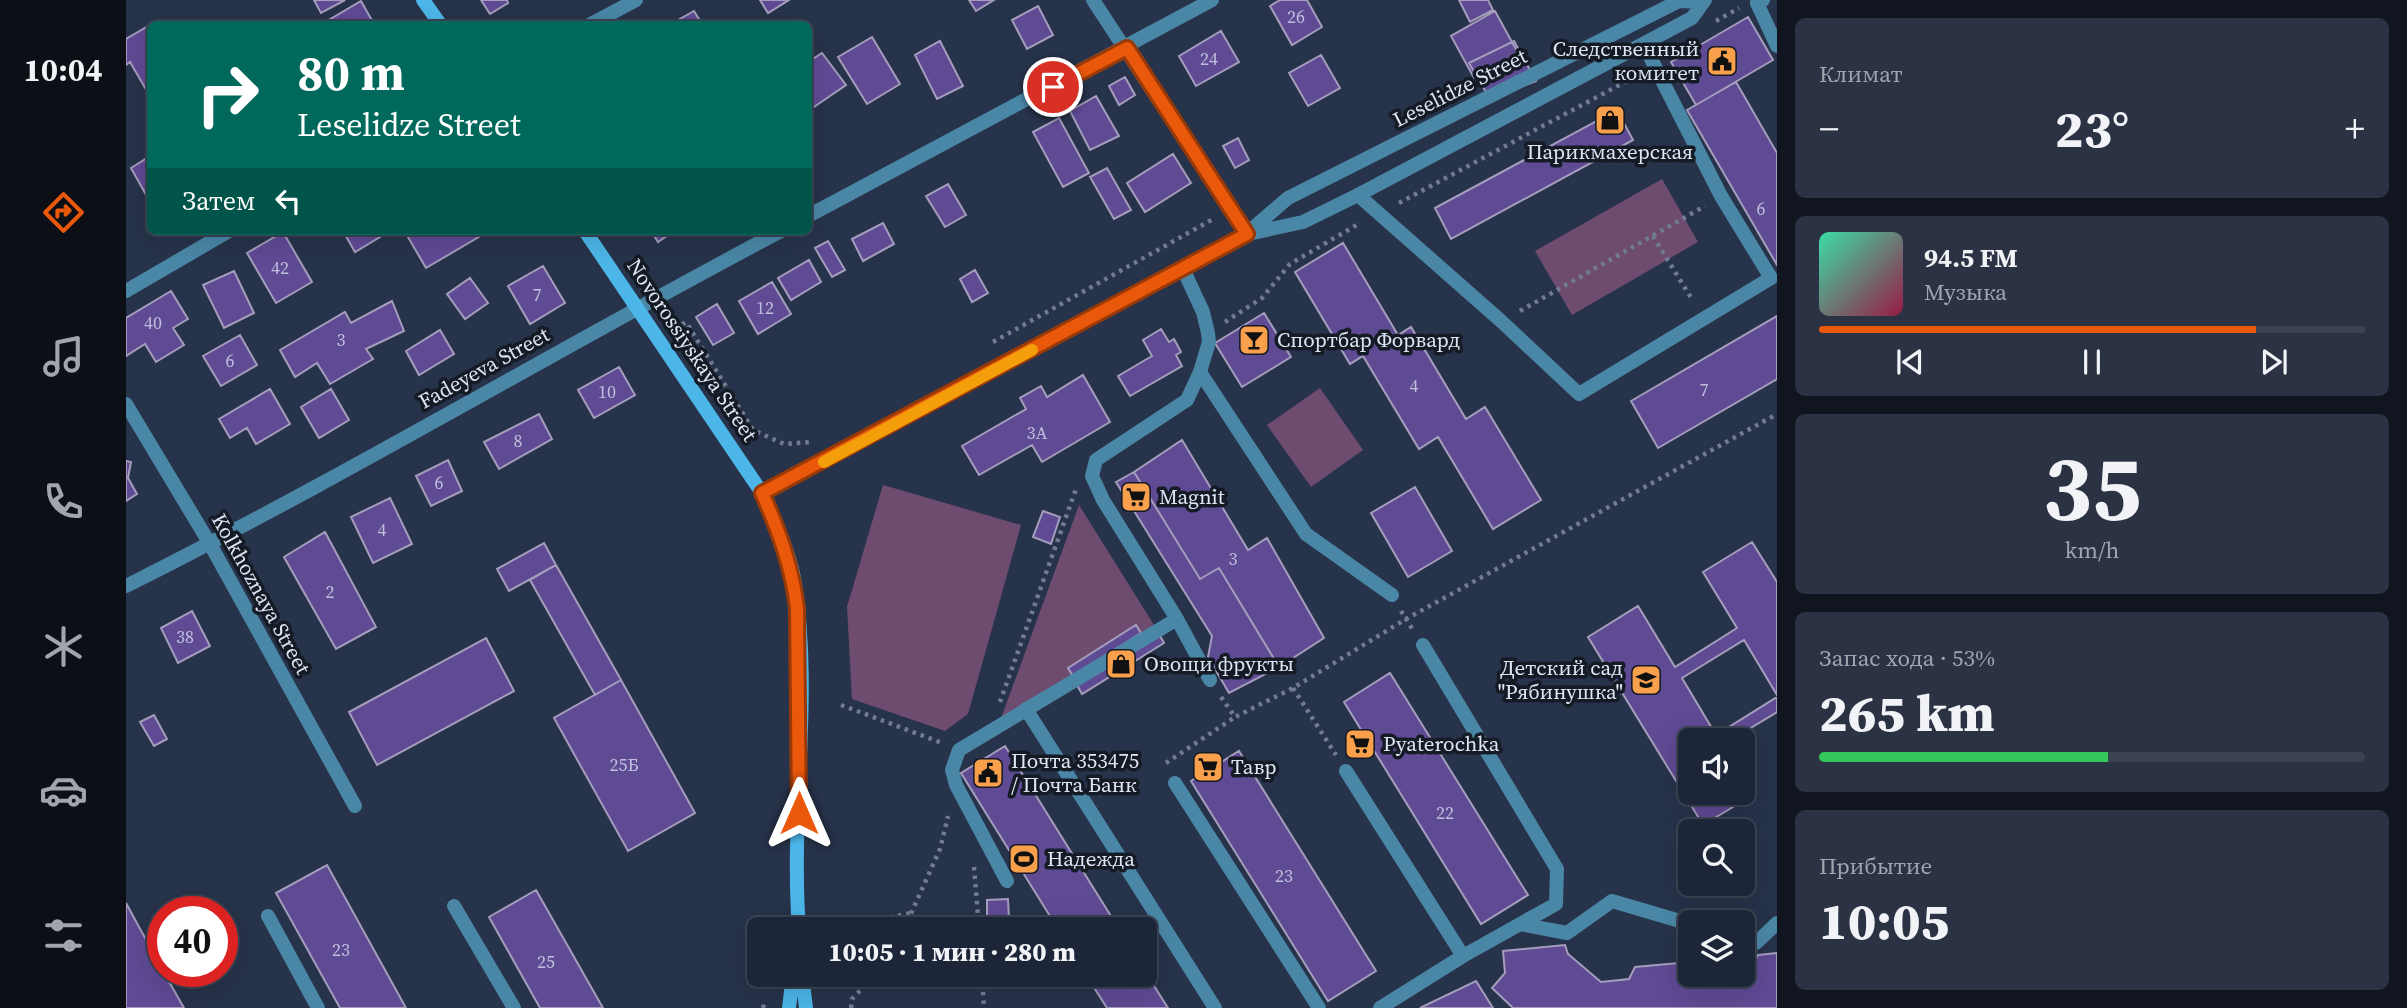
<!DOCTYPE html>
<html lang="ru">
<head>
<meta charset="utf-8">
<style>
	:root { --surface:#1d2638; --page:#2a3243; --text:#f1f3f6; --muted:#a0a5ae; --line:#3b4353; --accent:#ea580c }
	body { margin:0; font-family:"Source Serif 4",serif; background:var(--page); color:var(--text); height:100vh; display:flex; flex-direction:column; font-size:26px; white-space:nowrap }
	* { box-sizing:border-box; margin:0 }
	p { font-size:23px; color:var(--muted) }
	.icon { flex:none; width:38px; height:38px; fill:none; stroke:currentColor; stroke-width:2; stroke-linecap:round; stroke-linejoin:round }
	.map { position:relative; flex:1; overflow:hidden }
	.side { display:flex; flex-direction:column; gap:18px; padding:18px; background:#10151f; width:630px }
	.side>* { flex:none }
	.guide { position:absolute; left:21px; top:21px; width:665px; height:214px; border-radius:10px; box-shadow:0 7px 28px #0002,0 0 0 2px var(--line); background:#00695c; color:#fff; overflow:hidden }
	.controls { position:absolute; left:1552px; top:728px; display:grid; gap:14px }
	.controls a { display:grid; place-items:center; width:77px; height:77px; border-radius:10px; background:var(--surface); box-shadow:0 7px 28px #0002,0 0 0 2px var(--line); font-size:35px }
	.speed { position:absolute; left:21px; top:896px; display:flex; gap:14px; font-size:35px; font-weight:700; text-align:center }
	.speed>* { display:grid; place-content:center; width:91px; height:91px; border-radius:50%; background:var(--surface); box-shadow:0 7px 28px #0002,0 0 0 2px var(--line); line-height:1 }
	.speed .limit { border:10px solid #d22; background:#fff; color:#111 }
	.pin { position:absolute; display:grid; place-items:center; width:60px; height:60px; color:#fff; margin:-30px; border:4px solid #fff; border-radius:50%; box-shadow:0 2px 7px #0007 }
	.me { position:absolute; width:77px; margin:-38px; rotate:0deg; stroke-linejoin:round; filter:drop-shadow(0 0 5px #0008) }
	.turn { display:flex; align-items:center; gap:24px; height:147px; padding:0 35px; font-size:32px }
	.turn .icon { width:91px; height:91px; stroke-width:2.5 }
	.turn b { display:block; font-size:49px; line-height:60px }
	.then { display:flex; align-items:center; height:66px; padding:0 35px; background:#0003; gap:14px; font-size:26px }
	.big { font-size:52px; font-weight:800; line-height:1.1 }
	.side .widget { flex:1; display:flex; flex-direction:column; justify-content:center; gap:10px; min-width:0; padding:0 24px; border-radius:10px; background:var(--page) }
	.side .dial { align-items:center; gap:0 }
	.dial b { font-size:91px; line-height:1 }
	.song { display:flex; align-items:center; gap:21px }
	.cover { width:84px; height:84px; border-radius:10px; background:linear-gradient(135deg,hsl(160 70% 55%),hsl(340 70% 35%)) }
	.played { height:7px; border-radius:4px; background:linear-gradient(90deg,var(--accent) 80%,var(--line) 80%) }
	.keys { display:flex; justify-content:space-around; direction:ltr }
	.heat { display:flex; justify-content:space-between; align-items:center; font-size:38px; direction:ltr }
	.charge { height:10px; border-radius:5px; background:linear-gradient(90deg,#34c759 53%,var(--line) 0) }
	.trip { position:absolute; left:621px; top:917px; width:410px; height:70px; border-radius:10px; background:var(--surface); box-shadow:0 7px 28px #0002,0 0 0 2px var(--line); font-weight:800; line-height:70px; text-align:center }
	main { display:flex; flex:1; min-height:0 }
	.dock { display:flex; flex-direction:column; width:126px; justify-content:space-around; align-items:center; background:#0c0f16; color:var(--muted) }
	.dock .icon { width:49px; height:49px }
	.dock .selected { color:var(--accent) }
	.dock b { font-size:32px; color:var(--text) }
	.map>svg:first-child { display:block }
	.green { fill:#6e4c6f }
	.building { fill:#5f4a94; stroke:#a49dbc; stroke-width:2 }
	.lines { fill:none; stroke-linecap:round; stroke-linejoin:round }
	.path { stroke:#717c90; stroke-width:4.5; stroke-dasharray:3.5 5; stroke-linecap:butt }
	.lane { stroke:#4a87a6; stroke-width:14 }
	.street { stroke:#4a87a6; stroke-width:14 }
	.secondary { stroke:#4cb6e8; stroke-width:14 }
	.route-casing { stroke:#983908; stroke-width:18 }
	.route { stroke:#ea580c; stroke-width:12 }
	.slow { stroke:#f59e0b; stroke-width:12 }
	.labels { text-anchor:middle; stroke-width:7; stroke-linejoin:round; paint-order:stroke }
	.number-label { font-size:18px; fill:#bebfdd }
	.poi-label { font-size:21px; fill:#dee6f5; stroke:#151b25; text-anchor:start }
	.street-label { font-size:21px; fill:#dee6f5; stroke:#151b25 }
</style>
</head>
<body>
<main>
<nav class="dock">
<b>10:04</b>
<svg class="icon selected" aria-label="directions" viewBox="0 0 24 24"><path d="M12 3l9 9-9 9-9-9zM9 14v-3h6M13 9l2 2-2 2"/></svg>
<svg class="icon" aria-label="music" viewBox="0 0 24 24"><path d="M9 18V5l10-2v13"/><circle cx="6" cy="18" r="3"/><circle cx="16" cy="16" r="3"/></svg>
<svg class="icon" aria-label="phone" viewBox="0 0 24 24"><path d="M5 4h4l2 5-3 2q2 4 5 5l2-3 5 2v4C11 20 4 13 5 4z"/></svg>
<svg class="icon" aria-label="climate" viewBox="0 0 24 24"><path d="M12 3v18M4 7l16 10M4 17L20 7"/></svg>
<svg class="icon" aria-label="car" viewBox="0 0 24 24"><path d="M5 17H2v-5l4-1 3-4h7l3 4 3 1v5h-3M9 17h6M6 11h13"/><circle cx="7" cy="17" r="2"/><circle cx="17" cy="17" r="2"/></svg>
<svg class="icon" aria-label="filters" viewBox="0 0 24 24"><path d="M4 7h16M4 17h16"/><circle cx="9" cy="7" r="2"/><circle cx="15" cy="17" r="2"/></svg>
</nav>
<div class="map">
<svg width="1651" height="1008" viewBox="0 0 1651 1008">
	<rect width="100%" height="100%" fill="#27334a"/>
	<path class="green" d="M1536,179L1572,242L1446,315L1409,251Z
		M1194,388L1237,450L1185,487L1141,425Z
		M757,485L895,525L842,714L819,731L726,699L721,607Z
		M953,505L1028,625L874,721Z"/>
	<path class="building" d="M188,0H219L195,13Z
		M355,0H381L382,3L364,14Z
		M634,0H663L642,13Z
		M843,0H868L850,11Z
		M1154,0H1181L1196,27L1166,45L1144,6Z
		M1333,0H1362L1367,10L1344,22Z
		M235,1L248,24H196Z
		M912,6L927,35L901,49L886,20Z
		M568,11L576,24H545Z
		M1369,11L1392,53L1348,78L1325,36Z
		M1622,17L1647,60L1570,105L1545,62Z
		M24,25V92L22,93L4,62L0,65V39Z
		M1095,31L1113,62L1070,86L1053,56Z
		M746,37L774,84L741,104L712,57Z
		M814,41L837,86L811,99L789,55Z
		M1388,41L1410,81L1364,99L1343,63Z
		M696,53L720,85L685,109L682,62Z
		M1195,55L1214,88L1182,106L1163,73Z
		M999,77L1009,95L993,105L983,86Z
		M1610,82L1651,153V265L1561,110Z
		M970,96L993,136L964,150L944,111Z
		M1491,110L1507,140L1325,239L1309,208Z
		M933,118L963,173L937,187L907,132Z
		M1112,138L1123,160L1109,168L1097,146Z
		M1047,154L1065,183L1019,212L1001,183Z
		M24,156V202L5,168Z
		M981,168L1005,210L988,219L964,177Z
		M822,184L840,215L819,227L800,196Z
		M757,223L768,244L737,261L726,239Z
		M217,231H264L229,252Z
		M291,231H363L300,268L282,237Z
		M525,231H548L532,242Z
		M157,232L186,282L150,303L121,253Z
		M702,241L719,270L706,277L689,248Z
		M1217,243L1272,335L1285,327L1340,419L1359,407L1415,500L1367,529L1312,437L1293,449L1237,356L1224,364L1169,272Z
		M683,260L695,282L665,300L652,278Z
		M417,266L439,303L404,324L382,286Z
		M849,270L862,293L846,302L834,279Z
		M108,271L128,313L98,328L77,285Z
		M344,278L362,303L339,319L321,294Z
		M646,282L665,314L632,334L613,301Z
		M45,291L62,319L47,328L58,345L30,362L19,344L0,356V318Z
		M266,301L278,331L240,349L247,359L204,384L191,363L169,377L154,350L219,312L225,323Z
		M591,304L608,333L587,345L570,317Z
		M1138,313L1165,357L1116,387L1089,343Z
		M1651,316V379L1532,448L1505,401Z
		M1035,329L1043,342L1048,339L1055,352L1050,355L1056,366L1004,396L992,376L1026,356L1017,340Z
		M314,330L328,354L293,375L280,351Z
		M114,335L131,365L95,386L77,356Z
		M493,367L509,395L468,418L452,390Z
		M957,375L984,422L916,462L906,445L853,475L836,446L900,409L894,398L915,386L921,397Z
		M144,389L164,424L130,444L121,428L104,438L93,419Z
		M205,389L223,420L193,438L175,407Z
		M413,414L426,439L373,469L358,442Z
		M1056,440L1122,550L1141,538L1198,638L1153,667L1093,568L1074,579L1008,472Z
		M322,460L336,491L305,506L290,476Z
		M0,461L5,462L2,478L11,494L0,501Z
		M1008,472L1074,579L1093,568L1153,667L1103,693L1082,657L1086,636L990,482Z
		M1289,487L1326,551L1282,577L1245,513Z
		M264,498L286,544L247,563L225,517Z
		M917,511L934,517L925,544L907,537Z
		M199,532L250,627L210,649L158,557Z
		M1626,542L1651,582V695L1618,640L1556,678L1590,735L1651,697V712L1605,740H1564V793H1617V779L1627,795L1577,825L1462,637L1512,606L1549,667L1611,628L1577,572Z
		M418,543L430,565L383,591L371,569Z
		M430,565L495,680L469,695L404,580Z
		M66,611L84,646L52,663L35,628Z
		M1010,625L1015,633L947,676L942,668Z
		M1033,634L1038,643L956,694L951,685Z
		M360,638L388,691L251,765L223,712Z
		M1264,673L1402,895L1355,924L1218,702Z
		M495,680L569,813L502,851L428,718Z
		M28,715L41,739L28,746L14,722Z
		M879,746L993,929H932L835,773Z
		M1113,751L1250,971L1202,1001L1065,781Z
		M201,865L280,1008H214L150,893Z
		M410,890L477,1008H414L363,917Z
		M882,899L883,919L861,920V900Z
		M0,903L37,971L58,1008H0Z
		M1439,945L1442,954L1475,982L1503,979L1509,967L1564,962V975H1617V969L1624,968L1632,955L1651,953V1008H1387L1366,988L1379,973L1377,951Z
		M1018,970L1042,1008H981L960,975H1018Z
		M1350,981L1367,1008H1294Z"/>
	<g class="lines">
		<path class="path" d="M1590,21L1613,8
			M1273,203L1512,75
			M1527,236L1567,301
			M1394,311L1579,206
			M1099,322L1136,298L1164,264L1234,223
			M549,329L560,322L627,430L658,444L685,442
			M867,342L1089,218
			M1275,611L1287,630
			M1167,688L1210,755
			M1095,697L1109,717L1167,688L1280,619L1651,414
			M874,702L950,489
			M715,705L816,743
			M1040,763L1109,717
			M848,867L853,929
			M722,926L785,913
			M778,929L814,849L822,816
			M856,975L858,1008
			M637,1008L639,1001
			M725,1008L726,999L749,975"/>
		<path class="lane" d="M1631,3L1651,46
			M1232,195L1375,321L1453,394L1645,278L1595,196L1518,45
			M1057,269L1077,312L1082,333L1083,342L1074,372L1061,400L970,460L966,476L977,500L1051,619L1084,680
			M1074,372L1180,534L1266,595
			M900,709L1089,1008
			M1220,771L1337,956
			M1049,783L1193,1008
			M881,881L830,785L826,770L833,750L1051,619
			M328,906L388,1008
			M142,916L192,1008
			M1394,924L1441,933L1486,901L1564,924
			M1617,939L1630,943L1651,923
			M1254,1008L1337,956L1430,904L1431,869L1297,645"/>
		<path class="street" d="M967,0L1120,234
			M1631,3L1637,0
			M465,24L510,0
			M682,216L1086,0
			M1122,234L1177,222L1232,195L1566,18L1579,0
			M0,291L103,231
			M0,404L84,544L229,806
			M636,493L1120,234L1162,198L1553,1L1576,2
			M0,586C222,475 435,347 655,231"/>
		<path class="secondary" d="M297,0L314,24
			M459,231L636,493C648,520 662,548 668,578C687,693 664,813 673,929
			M676,975L680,1008
			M663,1008L667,975"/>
	</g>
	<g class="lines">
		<g class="route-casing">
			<path id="route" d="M673,813L671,608C666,567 653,531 636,493L1121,234L1001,48L927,87"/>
		</g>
		<use href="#route" class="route"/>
		<path class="slow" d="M698,462L906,350"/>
	</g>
	<defs>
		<g id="civic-square" transform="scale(1.575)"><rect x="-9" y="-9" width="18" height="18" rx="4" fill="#f9a04d" stroke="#151b25"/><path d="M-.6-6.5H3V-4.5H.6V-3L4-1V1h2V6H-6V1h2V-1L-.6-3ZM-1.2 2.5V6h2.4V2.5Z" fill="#111"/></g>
		<g id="shop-square" transform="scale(1.575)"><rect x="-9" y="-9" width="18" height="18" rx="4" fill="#f9a04d" stroke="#151b25"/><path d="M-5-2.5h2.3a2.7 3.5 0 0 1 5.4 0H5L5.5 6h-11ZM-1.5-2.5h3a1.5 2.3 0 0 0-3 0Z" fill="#111"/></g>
		<g id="bar-square" transform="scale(1.575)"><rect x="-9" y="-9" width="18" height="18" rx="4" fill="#f9a04d" stroke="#151b25"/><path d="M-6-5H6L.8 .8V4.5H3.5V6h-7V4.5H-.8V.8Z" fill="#111"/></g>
		<g id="supermarket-square" transform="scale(1.575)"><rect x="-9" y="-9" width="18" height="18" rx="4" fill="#f9a04d" stroke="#151b25"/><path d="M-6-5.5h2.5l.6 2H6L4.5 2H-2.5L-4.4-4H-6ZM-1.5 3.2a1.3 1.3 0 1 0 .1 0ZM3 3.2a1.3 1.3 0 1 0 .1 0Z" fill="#111"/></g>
		<g id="school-square" transform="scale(1.575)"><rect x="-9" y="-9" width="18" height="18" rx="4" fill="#f9a04d" stroke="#151b25"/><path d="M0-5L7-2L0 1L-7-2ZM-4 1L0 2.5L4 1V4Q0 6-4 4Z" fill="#111"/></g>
		<g id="stadium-square" transform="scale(1.575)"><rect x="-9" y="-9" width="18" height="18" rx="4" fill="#f9a04d" stroke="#151b25"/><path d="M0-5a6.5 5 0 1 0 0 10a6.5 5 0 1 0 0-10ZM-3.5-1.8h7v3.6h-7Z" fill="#111"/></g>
	</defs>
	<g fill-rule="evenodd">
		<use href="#civic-square" x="1596" y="61"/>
		<use href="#shop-square" x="1484" y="120"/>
		<use href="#bar-square" x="1128" y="340"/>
		<use href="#supermarket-square" x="1010" y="497"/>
		<use href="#shop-square" x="995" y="664"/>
		<use href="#school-square" x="1520" y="680"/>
		<use href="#supermarket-square" x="1234" y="744"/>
		<use href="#supermarket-square" x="1082" y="767"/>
		<use href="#civic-square" x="862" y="773"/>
		<use href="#stadium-square" x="898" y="859"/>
	</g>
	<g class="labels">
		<g class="number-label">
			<text x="1170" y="23">26</text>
			<text x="1083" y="65">24</text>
			<text x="1635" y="215">6</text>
			<text x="154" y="274">42</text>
			<text x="411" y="301">7</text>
			<text x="639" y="314">12</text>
			<text x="27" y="329">40</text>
			<text x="215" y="346">3</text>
			<text x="104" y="367">6</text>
			<text x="1288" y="392">4</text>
			<text x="1578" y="396">7</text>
			<text x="481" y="398">10</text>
			<text x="911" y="439">3А</text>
			<text x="392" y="447">8</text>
			<text x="313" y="489">6</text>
			<text x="256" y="536">4</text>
			<text x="1107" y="565">3</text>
			<text x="204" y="598">2</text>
			<text x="59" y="643">38</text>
			<text x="498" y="771">25Б</text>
			<text x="1319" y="819">22</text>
			<text x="1158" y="882">23</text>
			<text x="215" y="956">23</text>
			<text x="420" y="968">25</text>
		</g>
		<g class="poi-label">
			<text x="1573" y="56" text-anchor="end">Следственный<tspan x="1573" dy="24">комитет</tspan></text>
			<text x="1484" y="159" text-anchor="middle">Парикмахерская</text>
			<text x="1151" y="347">Спортбар Форвард</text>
			<text x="1033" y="504">Magnit</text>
			<text x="1018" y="671">Овощи фрукты</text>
			<text x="1497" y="675" text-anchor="end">Детский сад<tspan x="1497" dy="24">"Рябинушка"</tspan></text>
			<text x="1257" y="751">Pyaterochka</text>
			<text x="885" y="768">Почта 353475<tspan x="885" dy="24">/ Почта Банк</tspan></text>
			<text x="1105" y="774">Тавр</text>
			<text x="921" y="866">Надежда</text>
		</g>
		<g class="street-label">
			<text transform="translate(1334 88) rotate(-27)" y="7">Leselidze Street</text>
			<text transform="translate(566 350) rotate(56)" y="7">Novorossiyskaya Street</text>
			<text transform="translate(358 368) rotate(-29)" y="7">Fadeyeva Street</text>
			<text transform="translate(135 594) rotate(61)" y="7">Kolkhoznaya Street</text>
		</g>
	</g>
</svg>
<div class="controls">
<a><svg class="icon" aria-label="sound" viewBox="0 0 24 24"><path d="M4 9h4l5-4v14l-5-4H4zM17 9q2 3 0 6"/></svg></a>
<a><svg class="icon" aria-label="search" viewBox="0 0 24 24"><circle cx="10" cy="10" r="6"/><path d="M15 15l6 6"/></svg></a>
<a><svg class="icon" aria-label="layers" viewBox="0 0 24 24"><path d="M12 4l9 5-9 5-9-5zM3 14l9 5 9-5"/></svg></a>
</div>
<div class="speed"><div class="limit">40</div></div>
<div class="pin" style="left:927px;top:87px;background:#d93025"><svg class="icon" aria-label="arrive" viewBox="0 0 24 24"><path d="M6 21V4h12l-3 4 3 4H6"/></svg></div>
<svg class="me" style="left:673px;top:813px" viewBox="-20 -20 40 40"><path d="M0-17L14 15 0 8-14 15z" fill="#ea580c" stroke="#fff" stroke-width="4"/></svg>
<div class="trip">10:05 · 1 мин · 280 m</div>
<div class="guide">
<div class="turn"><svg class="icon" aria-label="right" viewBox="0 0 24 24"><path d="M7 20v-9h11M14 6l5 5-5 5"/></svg><div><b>80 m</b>Leselidze Street</div></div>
<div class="then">Затем<svg class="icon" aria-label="left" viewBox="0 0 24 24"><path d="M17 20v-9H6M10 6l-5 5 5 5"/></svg></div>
</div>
</div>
<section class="side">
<div class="widget"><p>Климат</p>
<div class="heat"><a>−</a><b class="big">23°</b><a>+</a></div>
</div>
<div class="widget">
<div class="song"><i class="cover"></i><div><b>94.5 FM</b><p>Музыка</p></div></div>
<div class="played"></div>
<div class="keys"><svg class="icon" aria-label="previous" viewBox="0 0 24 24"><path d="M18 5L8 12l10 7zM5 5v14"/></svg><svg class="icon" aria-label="pause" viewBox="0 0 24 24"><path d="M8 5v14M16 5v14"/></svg><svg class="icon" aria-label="next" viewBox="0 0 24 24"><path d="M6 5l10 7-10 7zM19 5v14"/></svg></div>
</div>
<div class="widget dial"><b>35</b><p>km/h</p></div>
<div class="widget"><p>Запас хода · 53%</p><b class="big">265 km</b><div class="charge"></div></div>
<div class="widget"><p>Прибытие</p><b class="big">10:05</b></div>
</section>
</main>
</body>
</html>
